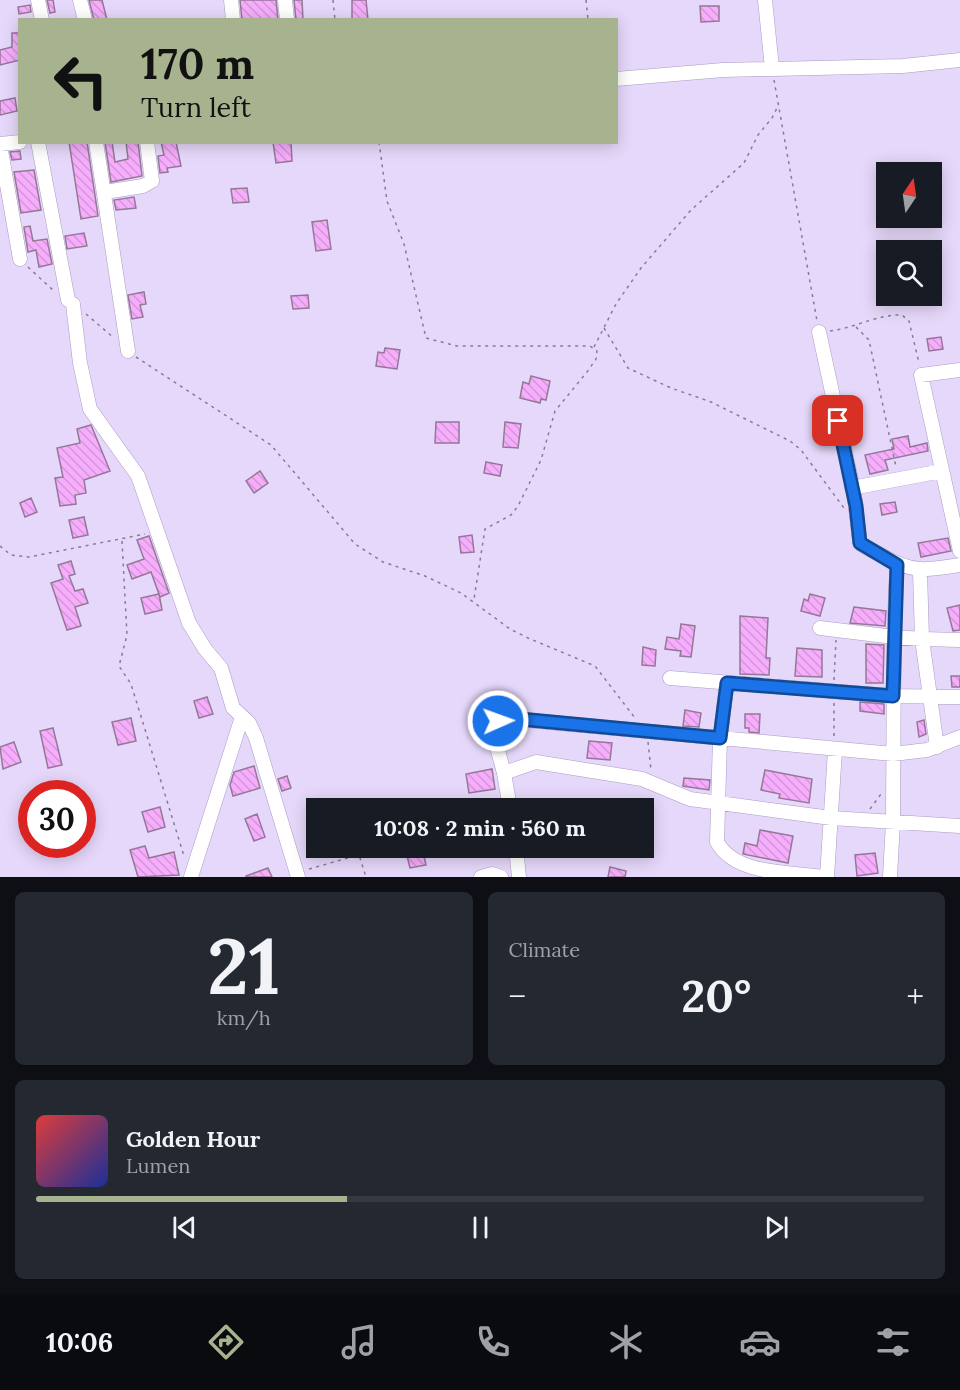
<!DOCTYPE html>
<html lang="en">
<head>
<meta charset="utf-8">
<style>
	:root { --surface:#171b24; --page:#242831; --text:#f1f3f6; --muted:#9ea1a6; --line:#363941; --accent:#a7b28e }
	body { margin:0; font-family:Lora,serif; background:var(--page); color:var(--text); height:100vh; display:flex; flex-direction:column; font-size:22px; white-space:nowrap }
	* { box-sizing:border-box; margin:0 }
	p { font-size:20px; color:var(--muted) }
	.icon { flex:none; width:33px; height:33px; fill:none; stroke:currentColor; stroke-width:2; stroke-linecap:round; stroke-linejoin:round }
	.map { position:relative; height:877px; overflow:hidden }
	.drawer { display:flex; flex-direction:column; gap:15px; padding:15px; background:#0d0f14; flex:1 }
	.drawer>* { flex:none }
	.banner { position:absolute; left:18px; top:18px; width:600px; height:126px; border-radius:0px; box-shadow:0 3px 15px #0003; background:#a7b28e; color:#111; overflow:hidden }
	.needle { width:39px; rotate:13deg }
	.fabs { position:absolute; left:876px; top:162px; display:grid; gap:12px }
	.fabs a { display:grid; place-items:center; width:66px; height:66px; border-radius:0px; background:var(--surface); box-shadow:0 3px 15px #0003; font-size:30px }
	.speed { position:absolute; left:18px; top:780px; display:flex; gap:12px; font-size:30px; font-weight:700; text-align:center }
	.speed>* { display:grid; place-content:center; width:78px; height:78px; border-radius:50%; background:var(--surface); box-shadow:0 3px 15px #0003; line-height:1 }
	.speed .limit { border:9px solid #d22; background:#fff; color:#111 }
	.pin { position:absolute; display:grid; place-items:center; width:51px; height:51px; color:#fff; margin:-26px; border-radius:12px; box-shadow:0 3px 9px #0006 }
	.me { position:absolute; width:66px; margin:-33px; rotate:88deg; stroke-linejoin:round; filter:drop-shadow(0 0 4px #0008) }
	.turn { display:flex; align-items:center; gap:21px; height:126px; padding:0 24px; font-size:27px }
	.turn .icon { width:78px; height:78px; stroke-width:2.5 }
	.turn b { display:block; font-size:42px; line-height:51px }
	.big { font-size:45px; font-weight:700; line-height:1.1 }
	.drawer .tile { flex:1; display:flex; flex-direction:column; justify-content:center; gap:9px; min-width:0; padding:0 21px; border-radius:9px; background:var(--page) }
	.drawer .dial { align-items:center; gap:0 }
	.dial b { font-size:78px; line-height:1 }
	.song { display:flex; align-items:center; gap:18px }
	.cover { width:72px; height:72px; border-radius:9px; background:linear-gradient(135deg,hsl(0 70% 55%),hsl(230 70% 35%)) }
	.played { height:6px; border-radius:3px; background:linear-gradient(90deg,var(--accent) 35%,var(--line) 35%) }
	.keys { display:flex; justify-content:space-around; direction:ltr }
	.heat { display:flex; justify-content:space-between; align-items:center; font-size:33px; direction:ltr }
	.drawer .tiles { flex:1; display:grid; gap:15px; grid-template-columns:1fr 1fr }
	.tile:last-child { grid-column:span 2 }
	.trip { position:absolute; left:306px; top:798px; width:348px; height:60px; border-radius:0px; background:var(--surface); box-shadow:0 3px 15px #0003; font-weight:700; line-height:60px; text-align:center }
	.tabs { display:flex; height:96px; justify-content:space-around; align-items:center; background:#090b0e; color:var(--muted) }
	.tabs .icon { width:42px; height:42px }
	.tabs .current { color:var(--accent) }
	.tabs b { font-size:27px; color:var(--text) }
	.map>svg:first-child { display:block }
	.building { fill:url(#building-back-hatch); stroke:#957797; stroke-width:1.5 }
	.lines { fill:none; stroke-linecap:round; stroke-linejoin:round }
	.minor-casing { stroke:#ac9bc3; stroke-width:15 }
	.path { stroke:#877c95; stroke-width:1.5; stroke-dasharray:3 4.5; stroke-linecap:butt }
	.minor { stroke:#fff; stroke-width:14 }
	.route-casing { stroke:#114b97; stroke-width:15 }
	.route { stroke:#1a73e8; stroke-width:10 }
</style>
</head>
<body>
<div class="map">
<svg width="960" height="877" viewBox="0 0 960 877">
	<defs>
		<pattern id="building-back-hatch" width="6" height="6" patternUnits="userSpaceOnUse" patternTransform="scale(1.5)"><rect width="6" height="6" fill="#f6aefc"/><path d="M-1 5l2 2M0 0l6 6M5-1l2 2" fill="none" stroke="#d396d9"/></pattern>
	</defs>
	<rect width="100%" height="100%" fill="#e6d8fa"/>
	<path class="building" d="M47,0H53L55,12L50,13Z
		M89,0H102L107,20H94Z
		M240,0H276L278,20H242Z
		M294,0H302L303,20H296Z
		M352,0H366L368,20H352Z
		M30,5L31,12L19,14L18,7Z
		M700,6H719V21L701,22Z
		M12,33H20V60L0,65V50L12,47Z
		M15,98L17,111L0,115V101Z
		M69,142H87L98,216L81,219Z
		M105,142H112L115,162L128,159L126,142H138L142,176L111,182Z
		M161,142H176L181,166L167,168L168,172L160,173L158,156L164,155Z
		M273,142H291L292,161L276,163Z
		M20,151L21,159L12,160L10,152Z
		M34,170L41,210L21,213L14,172Z
		M247,188L249,202L233,203L231,189Z
		M134,197L136,208L116,210L114,200Z
		M327,220L331,249L316,251L312,222Z
		M30,226L33,241L47,239L52,264L39,267L36,250L28,252L24,227Z
		M84,233L87,246L67,249L65,236Z
		M144,292L146,304L140,305L143,317L132,319L128,295Z
		M308,295L309,308L293,309L291,296Z
		M941,337L943,349L929,351L927,339Z
		M385,348L400,350L397,369L376,366L378,352L384,353Z
		M531,376L550,381L546,400L541,399L540,403L520,398L523,382L529,384Z
		M436,422H459V443H435Z
		M505,422L521,424L518,448L503,447Z
		M91,425L110,471L84,480L86,493L75,495L76,504L60,506L55,478L63,477L57,448L80,443L77,429Z
		M908,436L910,447L927,443L928,451L885,460L888,470L870,474L865,455L894,449L892,439Z
		M486,462L502,465L500,476L484,473Z
		M260,471L268,483L254,493L246,481Z
		M31,498L37,512L25,517L20,503Z
		M895,502L897,512L882,515L880,504Z
		M84,517L88,535L73,538L69,520Z
		M472,535L474,552L461,553L459,537Z
		M149,536L169,593L160,597L151,572L132,579L127,565L144,559L137,540Z
		M948,538L951,551L921,557L918,543Z
		M71,561L75,574L69,576L75,591L83,589L88,603L75,607L81,626L67,630L51,583L63,579L58,565Z
		M159,594L162,610L145,614L141,598Z
		M810,594L825,598L820,616L801,611L804,599L808,601Z
		M960,605V630L953,631L947,608Z
		M854,607L886,611L885,626L850,623Z
		M740,616L768,618L766,658H770L769,675L740,674Z
		M681,624L695,626L691,657L680,656L681,651L665,649L667,637L679,639Z
		M866,644L884,645L883,683H866Z
		M643,647L656,650L655,666L642,665Z
		M797,648L822,650V677L795,676Z
		M951,676H960V687H952Z
		M207,697L213,714L199,718L194,701Z
		M860,702L884,704V714L860,711Z
		M685,710L701,713L699,727L683,726Z
		M745,714H760L759,733L749,732V728H745Z
		M131,718L136,741L118,745L112,722Z
		M924,720L926,734L919,737L917,722Z
		M53,728L62,765L48,768L40,731Z
		M589,741L612,743L610,760L587,758Z
		M14,742L21,762L3,769L0,747Z
		M254,766L260,788L233,796L230,785L234,772Z
		M492,769L495,789L469,793L466,774Z
		M765,770L812,779L809,803L779,798L780,794L761,790Z
		M287,776L291,788L282,791L278,779Z
		M684,778L710,780L709,790L683,786Z
		M160,807L165,827L148,832L142,812Z
		M257,814L265,837L254,841L245,819Z
		M760,830L793,836L788,863L743,854L745,843L757,846Z
		M145,846L149,858L174,852L179,875L138,877L130,850Z
		M405,848H422L426,865L410,868Z
		M875,853L878,873L857,876L855,855Z
		M610,867L626,871L625,877H608Z
		M268,868L272,877H246V876Z"/>
	<g class="lines">
		<g class="minor-casing">
			<path id="minor" d="M38,0L42,20
				M80,0L85,20
				M231,0L233,20
				M285,0L287,20
				M765,0L772,68
				M616,79L723,70L903,66L960,60
				M38,142L68,300
				M96,142L128,351
				M0,144L20,142
				M0,145L20,259
				M105,192L143,186L152,181L147,142
				M73,304L80,363L90,409L138,476L189,623L205,649L221,668L233,708L249,723L256,738L298,877
				M819,332L854,493L860,543C866,549 874,551 881,555C912,573 926,571 960,565
				M960,370L921,375L960,551
				M852,488L942,471
				M897,565L894,637L922,639L920,571
				M820,628L894,637L893,822L890,877
				M670,678L893,696L960,697
				M727,683L720,738L717,842C735,875 789,872 822,877
				M937,747L922,639L960,640
				M504,773L497,747L498,721L504,718L893,754L927,750L960,737
				M510,808L504,773L536,762L642,779L690,799L831,818L960,826
				M516,848L519,877
				M191,877L242,717
				M481,877L492,874L501,877
				M827,877L835,750"/>
		</g>
		<path class="path" d="M333,0L335,20
			M586,0L588,20
			M774,80L817,321
			M379,142L387,201L404,244L426,338L457,346H590L597,351L596,359L587,372L555,411L541,460L518,506L511,515L485,529L474,599
			M28,267L55,292
			M86,314L114,338
			M856,327L869,340L896,467
			M604,328L628,368L671,388L711,402L790,441L801,450L844,508
			M830,331C855,328 878,314 902,315L909,321L919,363
			M594,347L616,304L641,268L691,210L744,163L758,135L772,118L778,106
			M136,357L271,445L355,544L383,562L425,576L461,593L510,629L528,638L595,666L635,718
			M122,541L127,635L119,666L131,684L184,856
			M0,546L11,555L29,557L145,534
			M834,680L836,640
			M834,703V737
			M648,742L651,770
			M870,809L881,794
			M309,869L355,856L360,858L366,877"/>
		<use href="#minor" class="minor"/>
	</g>
	<g class="lines">
		<g class="route-casing">
			<path id="route" d="M498,721L509,718L720,738L727,683L893,696L897,565L860,543L856,506L838,421"/>
		</g>
		<use href="#route" class="route"/>
	</g>
</svg>
<div class="fabs">
<a><svg class="needle" viewBox="-14 -14 28 28"><path d="M0-13l5 13h-10z" fill="#e53935"/><path d="M0 13l5-13h-10z" fill="#9ea1a6"/></svg></a>
<a><svg class="icon" aria-label="search" viewBox="0 0 24 24"><circle cx="10" cy="10" r="6"/><path d="M15 15l6 6"/></svg></a>
</div>
<div class="speed"><div class="limit">30</div></div>
<div class="pin" style="left:838px;top:421px;background:#d93025"><svg class="icon" aria-label="arrive" viewBox="0 0 24 24"><path d="M6 21V4h12l-3 4 3 4H6"/></svg></div>
<svg class="me" style="left:498px;top:721px" viewBox="-20 -20 40 40"><circle r="17" fill="#1a73e8" stroke="#fff" stroke-width="3"/><path d="M0-11L8 9 0 5-8 9z" fill="#fff"/></svg>
<div class="trip">10:08 · 2 min · 560 m</div>
<div class="banner">
<div class="turn"><svg class="icon" aria-label="left" viewBox="0 0 24 24"><path d="M17 20v-9H6M10 6l-5 5 5 5"/></svg><div><b>170 m</b>Turn left</div></div>
</div>
</div>
<section class="drawer">
<div class="tiles">
<div class="tile dial"><b>21</b><p>km/h</p></div>
<div class="tile"><p>Climate</p>
<div class="heat"><a>−</a><b class="big">20°</b><a>+</a></div>
</div>
<div class="tile">
<div class="song"><i class="cover"></i><div><b>Golden Hour</b><p>Lumen</p></div></div>
<div class="played"></div>
<div class="keys"><svg class="icon" aria-label="previous" viewBox="0 0 24 24"><path d="M18 5L8 12l10 7zM5 5v14"/></svg><svg class="icon" aria-label="pause" viewBox="0 0 24 24"><path d="M8 5v14M16 5v14"/></svg><svg class="icon" aria-label="next" viewBox="0 0 24 24"><path d="M6 5l10 7-10 7zM19 5v14"/></svg></div>
</div>
</div>
</section>
<nav class="tabs">
<b>10:06</b>
<svg class="icon current" aria-label="directions" viewBox="0 0 24 24"><path d="M12 3l9 9-9 9-9-9zM9 14v-3h6M13 9l2 2-2 2"/></svg>
<svg class="icon" aria-label="music" viewBox="0 0 24 24"><path d="M9 18V5l10-2v13"/><circle cx="6" cy="18" r="3"/><circle cx="16" cy="16" r="3"/></svg>
<svg class="icon" aria-label="phone" viewBox="0 0 24 24"><path d="M5 4h4l2 5-3 2q2 4 5 5l2-3 5 2v4C11 20 4 13 5 4z"/></svg>
<svg class="icon" aria-label="climate" viewBox="0 0 24 24"><path d="M12 3v18M4 7l16 10M4 17L20 7"/></svg>
<svg class="icon" aria-label="car" viewBox="0 0 24 24"><path d="M5 17H2v-5l4-1 3-4h7l3 4 3 1v5h-3M9 17h6M6 11h13"/><circle cx="7" cy="17" r="2"/><circle cx="17" cy="17" r="2"/></svg>
<svg class="icon" aria-label="filters" viewBox="0 0 24 24"><path d="M4 7h16M4 17h16"/><circle cx="9" cy="7" r="2"/><circle cx="15" cy="17" r="2"/></svg>
</nav>
</body>
</html>
